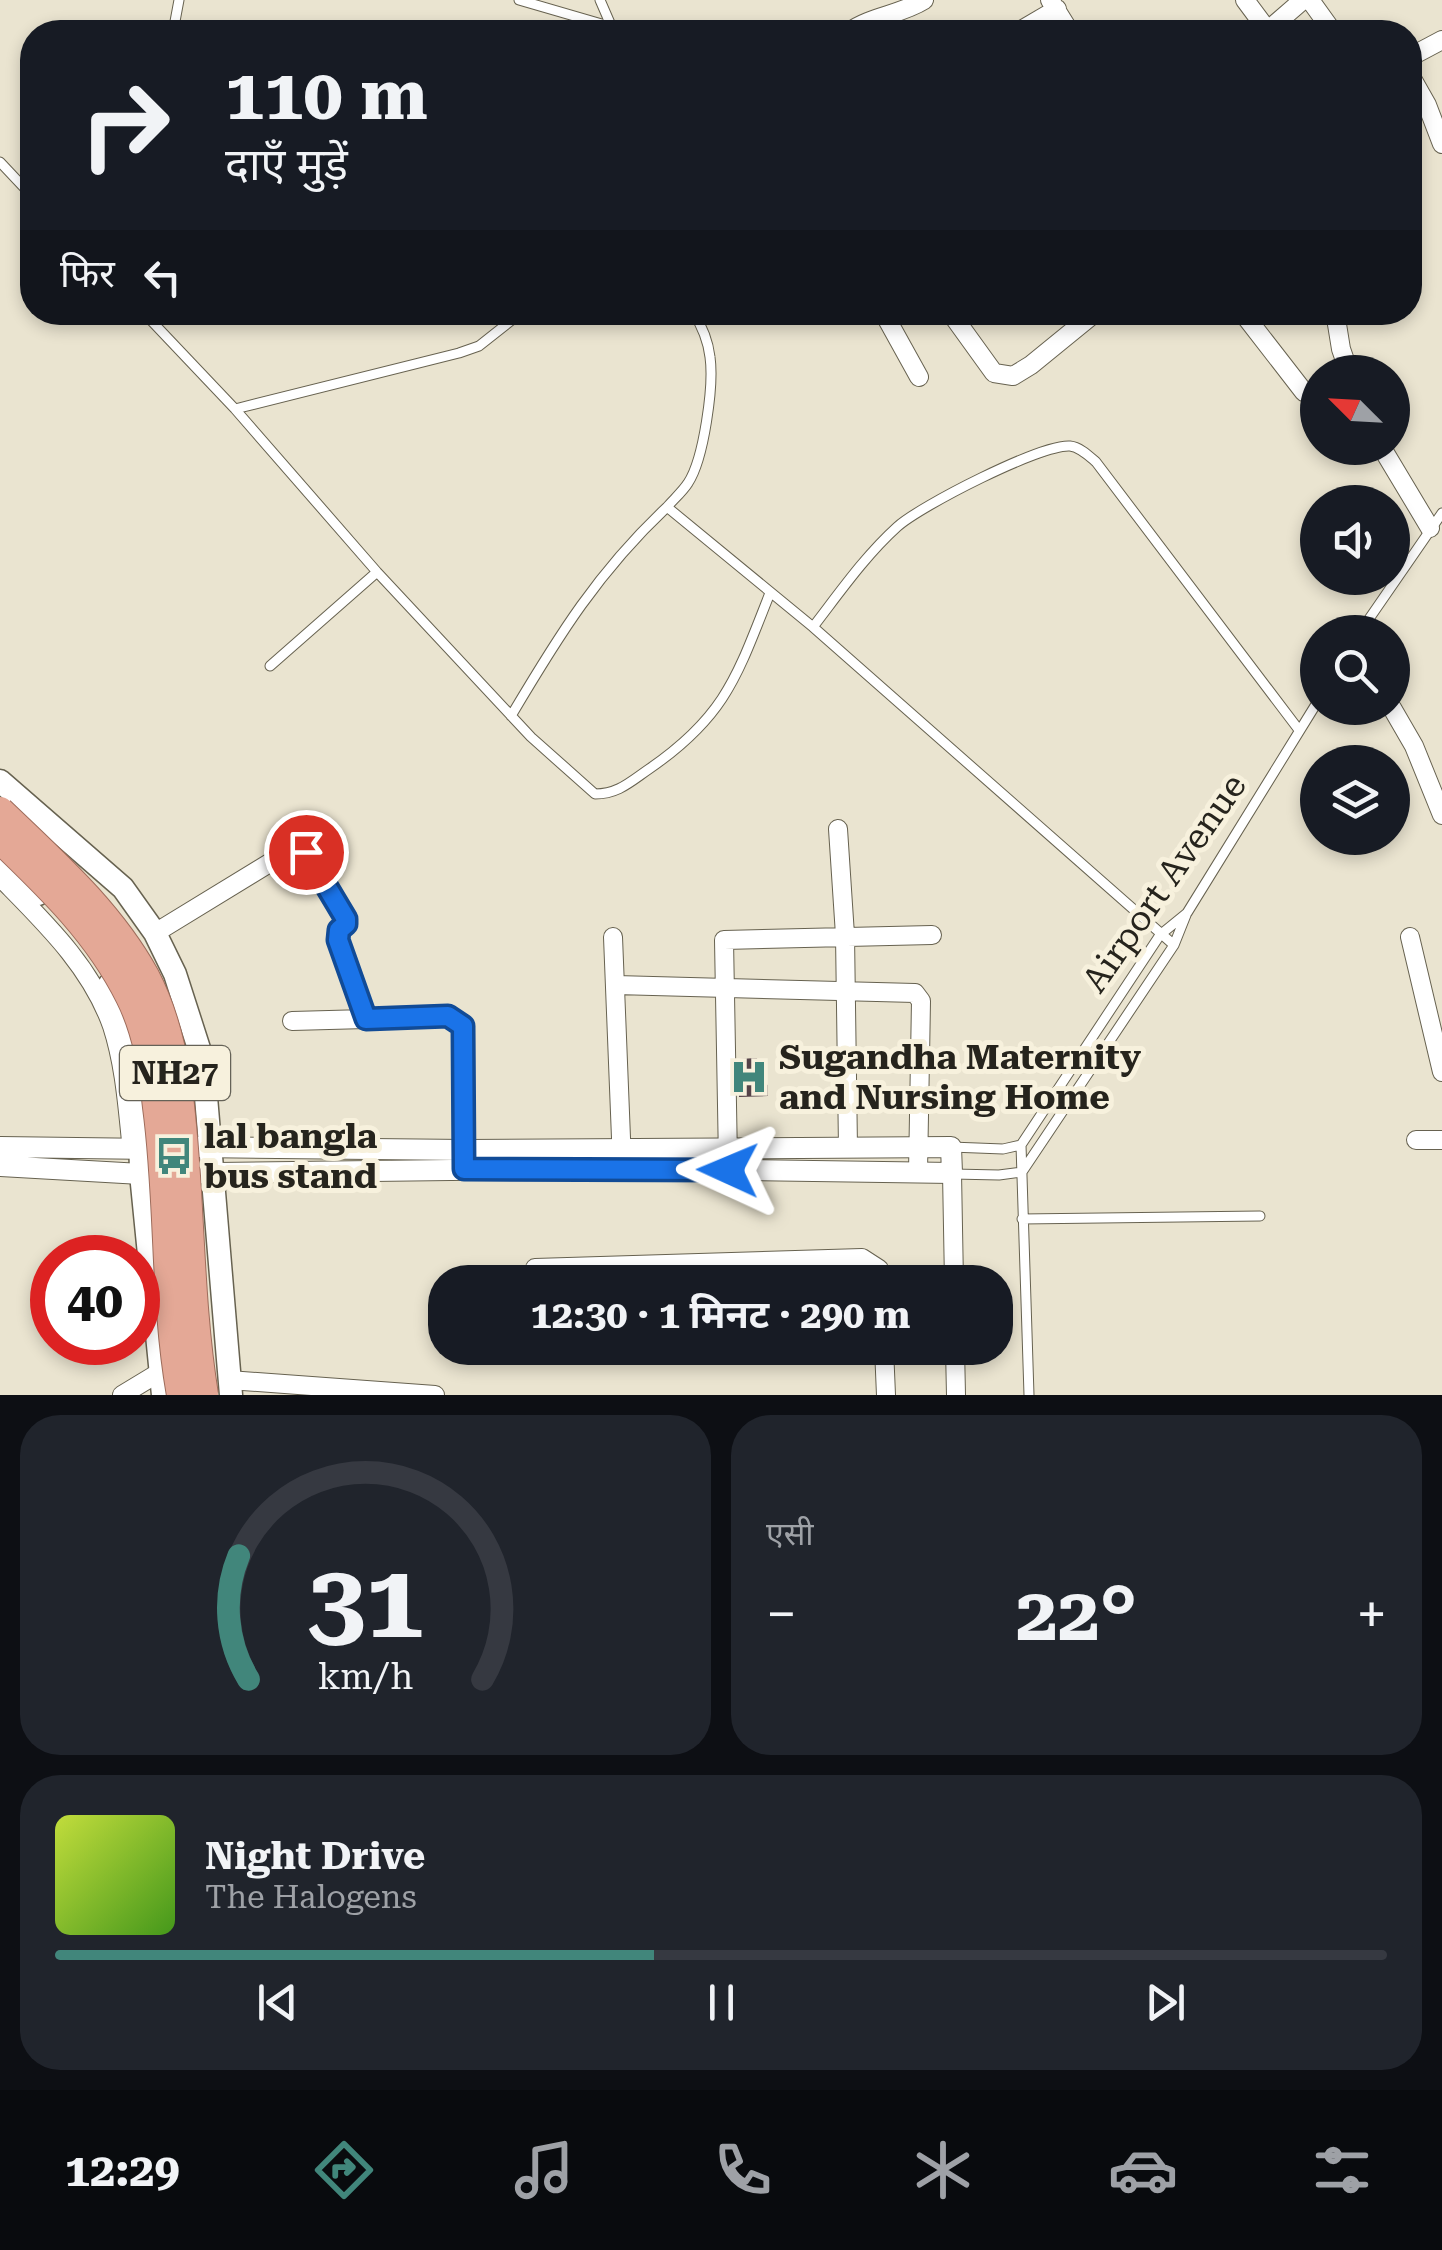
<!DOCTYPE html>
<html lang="hi">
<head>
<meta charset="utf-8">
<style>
	:root { --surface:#171b24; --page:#20242c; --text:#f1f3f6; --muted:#9ea1a6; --line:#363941; --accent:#41867b }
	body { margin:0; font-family:"Roboto Serif","Noto Sans Devanagari",serif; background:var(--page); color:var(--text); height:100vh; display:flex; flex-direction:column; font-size:38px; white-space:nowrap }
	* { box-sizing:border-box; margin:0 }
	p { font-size:32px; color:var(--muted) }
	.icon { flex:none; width:55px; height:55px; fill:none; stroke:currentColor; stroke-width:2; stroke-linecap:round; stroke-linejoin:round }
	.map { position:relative; height:1395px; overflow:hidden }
	.details { display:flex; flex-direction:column; gap:20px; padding:20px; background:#0d0f14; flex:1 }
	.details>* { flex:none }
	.banner { position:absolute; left:20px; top:20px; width:1402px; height:305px; border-radius:40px; box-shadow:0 5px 15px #0003; background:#171b24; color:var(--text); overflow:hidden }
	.needle { width:65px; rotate:294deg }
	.buttons { position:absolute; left:1300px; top:355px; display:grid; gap:20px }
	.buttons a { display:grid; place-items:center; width:110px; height:110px; border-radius:50%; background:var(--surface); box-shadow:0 5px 15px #0003; font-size:50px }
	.speed { position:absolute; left:30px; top:1235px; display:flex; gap:20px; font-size:50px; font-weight:700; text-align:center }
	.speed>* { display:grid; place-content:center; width:130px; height:130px; border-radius:50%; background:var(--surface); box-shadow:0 5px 15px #0003; line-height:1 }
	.speed .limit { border:15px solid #d22; background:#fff; color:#111 }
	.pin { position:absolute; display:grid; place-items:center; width:85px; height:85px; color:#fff; margin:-42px; border:5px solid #fff; border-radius:50%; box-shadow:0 2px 10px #0007 }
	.me { position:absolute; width:110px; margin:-55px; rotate:271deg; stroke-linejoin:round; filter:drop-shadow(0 0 8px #0008) }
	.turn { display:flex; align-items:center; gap:35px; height:210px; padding:0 40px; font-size:45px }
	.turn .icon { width:130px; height:130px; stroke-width:2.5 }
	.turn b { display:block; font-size:70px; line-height:85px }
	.then { display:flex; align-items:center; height:95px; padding:0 40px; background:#0003; gap:20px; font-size:38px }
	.big { font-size:75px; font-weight:700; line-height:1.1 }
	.details .widget { flex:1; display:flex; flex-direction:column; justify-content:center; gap:15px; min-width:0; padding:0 35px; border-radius:40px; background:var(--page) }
	.details .dial { align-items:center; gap:0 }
	.dial svg { height:260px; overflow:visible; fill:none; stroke:var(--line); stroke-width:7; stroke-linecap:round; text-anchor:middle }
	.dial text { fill:var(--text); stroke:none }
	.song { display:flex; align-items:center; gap:30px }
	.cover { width:120px; height:120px; border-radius:15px; background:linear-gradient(135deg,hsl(70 70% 55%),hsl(100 70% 35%)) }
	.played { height:10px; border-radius:5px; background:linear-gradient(90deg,var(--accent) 45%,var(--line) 45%) }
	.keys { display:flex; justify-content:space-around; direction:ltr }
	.heat { display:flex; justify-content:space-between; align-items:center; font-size:55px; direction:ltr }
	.details .tiles { flex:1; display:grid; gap:20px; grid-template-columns:1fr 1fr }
	.widget:last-child { grid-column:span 2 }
	.trip { position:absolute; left:428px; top:1265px; width:585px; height:100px; border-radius:40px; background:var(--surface); box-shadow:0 5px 15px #0003; font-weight:700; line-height:100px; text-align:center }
	.tab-bar { display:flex; height:160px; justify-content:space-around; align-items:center; background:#090b0e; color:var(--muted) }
	.tab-bar .icon { width:70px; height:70px }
	.tab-bar .active { color:var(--accent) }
	.tab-bar b { font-size:45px; color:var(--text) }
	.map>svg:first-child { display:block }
	.building { fill:#554248 }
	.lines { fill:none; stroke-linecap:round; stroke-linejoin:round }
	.service-casing { stroke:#676250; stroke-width:11 }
	.minor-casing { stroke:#676250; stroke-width:20 }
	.tertiary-casing { stroke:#676250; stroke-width:22 }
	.secondary-casing { stroke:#676250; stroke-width:25 }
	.service { stroke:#fff; stroke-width:9 }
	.minor { stroke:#fff; stroke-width:18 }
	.tertiary { stroke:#fff; stroke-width:20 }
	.secondary { stroke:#fff; stroke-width:22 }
	.trunk-bridge-casing { stroke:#9d6c5b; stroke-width:30; stroke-linecap:butt }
	.trunk-bridge { stroke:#e4a896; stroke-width:28 }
	.route-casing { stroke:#114b97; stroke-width:25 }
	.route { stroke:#1a73e8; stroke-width:18 }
	.labels { text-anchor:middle; stroke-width:10; stroke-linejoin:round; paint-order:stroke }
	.shield { fill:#f7f1dd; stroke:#656257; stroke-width:2.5 }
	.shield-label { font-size:32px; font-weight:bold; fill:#26241d }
	.street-label { font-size:35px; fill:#26241d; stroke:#f7f1dd }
	.poi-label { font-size:35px; font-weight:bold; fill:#26241d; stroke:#f7f1dd; text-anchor:start }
</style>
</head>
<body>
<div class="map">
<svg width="1442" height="1395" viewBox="0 0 1442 1395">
	<rect width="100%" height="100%" fill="#eae4d0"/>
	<path class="building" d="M757,1058L760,1082L768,1085V1096L739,1097V1059Z"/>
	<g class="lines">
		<g class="service-casing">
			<path id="service" d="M519,0L612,27
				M600,0L613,30
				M173,32L179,0
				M0,162L32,196
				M143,312L235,409L377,572L531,737L595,794C618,794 630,782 649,769C726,716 737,676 770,593
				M693,312C702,326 708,340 710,357C714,385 704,459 688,483C683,491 674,499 667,507L813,627L1174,945
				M235,409L459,353L479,346L522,312
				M813,627C840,592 865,556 897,527C920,506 1041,444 1070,446C1080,447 1089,456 1096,462L1299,730
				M1360,632L1442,513
				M270,666L377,572
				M511,716C559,635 598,572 667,507
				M1021,1145L1160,935L1187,913L1318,701
				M1021,1145L1029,1395
				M951,1147L1003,1149L1021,1145
				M953,1174L999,1175L1022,1172L1174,945L1186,915
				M1022,1219L1260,1216"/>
		</g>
		<g class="minor-casing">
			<path id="minor" d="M1050,0L1070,32
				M1245,0L1268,31
				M1310,0L1333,32
				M849,32C871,16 900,15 924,0
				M1018,32L1057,9
				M1266,32L1303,0
				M1410,57L1442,40
				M1410,75L1427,105L1442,144
				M883,312L919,377
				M950,312L994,373L1013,376L1031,365L1096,312
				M1242,312L1304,392
				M1335,312L1341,349L1349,372
				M1382,448L1430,528
				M1392,708L1414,746L1442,815
				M838,829L845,935L848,1148
				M0,877C43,921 91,966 112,1026C124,1063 127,1102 131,1141
				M155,933L294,848L306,851L347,919L346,924L339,930L338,940L366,1019L447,1017L463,1026L464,1164
				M613,937L622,1163
				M1410,937L1442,1072
				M616,985L915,993L921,1001L918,1172
				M292,1021L366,1019
				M1416,1140H1442
				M728,1160L724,940L932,935
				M952,1173L954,1282
				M535,1268L862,1258L879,1269L882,1282
				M884,1348L886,1395
				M955,1348L956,1395
				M229,1380L435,1395
				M122,1395L160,1372"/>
		</g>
		<g class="tertiary-casing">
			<path id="tertiary" d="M0,1147L153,1149
				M0,1166L141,1174L619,1168L952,1173L951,1147L465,1150L197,1147"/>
		</g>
		<g class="secondary-casing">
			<path id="secondary" d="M0,781L123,888L155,933L175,974L203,1061L231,1395
				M0,859L38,894
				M109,985L132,1041L139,1083L141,1174L163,1395"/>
		</g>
		<use href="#service" class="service"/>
		<use href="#minor" class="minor"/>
		<use href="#tertiary" class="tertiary"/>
		<use href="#secondary" class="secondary"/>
		<g class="trunk-bridge-casing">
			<path id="trunk-bridge" d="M0,811C53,862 109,911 145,976C179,1041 182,1119 187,1191C191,1259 193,1327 204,1395
				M0,839C50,887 99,934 130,997C147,1031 153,1069 157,1107C170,1202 164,1300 181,1395"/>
		</g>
		<use href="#trunk-bridge" class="trunk-bridge"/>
	</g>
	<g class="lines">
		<g class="route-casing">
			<path id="route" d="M306,852L346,919V924L339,930L338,940L366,1019L448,1016L463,1026L464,1169L728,1170"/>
		</g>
		<use href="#route" class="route"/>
	</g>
	<defs>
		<g id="hospital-bare" transform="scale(3)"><path d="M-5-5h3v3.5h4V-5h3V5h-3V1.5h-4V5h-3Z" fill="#41867b" stroke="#f7f1dd" stroke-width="2.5" paint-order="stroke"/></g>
		<g id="bus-bare" transform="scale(3)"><path d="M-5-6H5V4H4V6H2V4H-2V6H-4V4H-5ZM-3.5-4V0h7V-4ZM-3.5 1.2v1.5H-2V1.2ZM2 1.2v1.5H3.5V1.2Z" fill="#41867b" stroke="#f7f1dd" stroke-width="2.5" paint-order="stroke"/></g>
	</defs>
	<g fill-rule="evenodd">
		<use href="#hospital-bare" x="749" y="1077"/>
		<use href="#bus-bare" x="174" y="1156"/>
	</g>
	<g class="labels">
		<rect class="shield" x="120" y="1046" width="110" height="54" rx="8"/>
		<g class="shield-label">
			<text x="175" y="1084">NH27</text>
		</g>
		<g class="street-label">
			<text transform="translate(1164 883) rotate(-55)" y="12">Airport Avenue</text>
		</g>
		<g class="poi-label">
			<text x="779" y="1069">Sugandha Maternity<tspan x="779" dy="40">and Nursing Home</tspan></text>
			<text x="204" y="1148">lal bangla<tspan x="204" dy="40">bus stand</tspan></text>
		</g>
	</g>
</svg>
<div class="buttons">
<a><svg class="needle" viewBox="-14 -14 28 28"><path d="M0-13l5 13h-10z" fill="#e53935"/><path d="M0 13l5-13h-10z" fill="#9ea1a6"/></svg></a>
<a><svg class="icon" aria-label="sound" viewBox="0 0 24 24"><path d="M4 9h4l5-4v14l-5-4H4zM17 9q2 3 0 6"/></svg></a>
<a><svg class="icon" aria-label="search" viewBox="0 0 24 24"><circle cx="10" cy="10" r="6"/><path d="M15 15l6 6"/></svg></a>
<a><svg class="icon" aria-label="layers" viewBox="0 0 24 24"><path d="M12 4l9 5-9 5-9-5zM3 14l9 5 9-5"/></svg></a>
</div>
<div class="speed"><div class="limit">40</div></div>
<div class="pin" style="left:306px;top:852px;background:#d93025"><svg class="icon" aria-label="arrive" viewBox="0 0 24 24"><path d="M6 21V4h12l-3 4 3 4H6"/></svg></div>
<svg class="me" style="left:728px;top:1170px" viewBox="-20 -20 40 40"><path d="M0-17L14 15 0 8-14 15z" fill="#1a73e8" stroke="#fff" stroke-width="4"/></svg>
<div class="trip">12:30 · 1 मिनट · 290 m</div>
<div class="banner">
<div class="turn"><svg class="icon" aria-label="right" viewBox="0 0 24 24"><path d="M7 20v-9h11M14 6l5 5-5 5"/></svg><div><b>110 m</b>दाएँ मुड़ें</div></div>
<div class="then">फिर<svg class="icon" aria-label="left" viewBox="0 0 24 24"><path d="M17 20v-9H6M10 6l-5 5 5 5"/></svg></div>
</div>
</div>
<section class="details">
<div class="tiles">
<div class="widget dial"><svg viewBox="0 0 100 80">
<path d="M14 69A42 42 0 1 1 86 69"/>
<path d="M14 69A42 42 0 0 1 11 31" stroke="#41867b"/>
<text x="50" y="56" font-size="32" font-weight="700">31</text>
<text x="50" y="72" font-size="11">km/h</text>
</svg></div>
<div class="widget"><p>एसी</p>
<div class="heat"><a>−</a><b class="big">22°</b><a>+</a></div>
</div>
<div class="widget">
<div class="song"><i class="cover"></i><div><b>Night Drive</b><p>The Halogens</p></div></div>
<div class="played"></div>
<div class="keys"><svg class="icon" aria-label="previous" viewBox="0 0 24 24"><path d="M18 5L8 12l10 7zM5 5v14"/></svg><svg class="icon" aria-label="pause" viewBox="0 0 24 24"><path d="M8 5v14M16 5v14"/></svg><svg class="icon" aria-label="next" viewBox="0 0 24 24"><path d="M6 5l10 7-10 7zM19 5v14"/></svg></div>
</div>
</div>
</section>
<nav class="tab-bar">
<b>12:29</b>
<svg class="icon active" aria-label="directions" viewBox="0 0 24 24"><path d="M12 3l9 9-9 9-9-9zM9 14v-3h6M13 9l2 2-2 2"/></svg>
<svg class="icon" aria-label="music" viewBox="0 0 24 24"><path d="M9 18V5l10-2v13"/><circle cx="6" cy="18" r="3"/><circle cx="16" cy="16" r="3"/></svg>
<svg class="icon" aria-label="phone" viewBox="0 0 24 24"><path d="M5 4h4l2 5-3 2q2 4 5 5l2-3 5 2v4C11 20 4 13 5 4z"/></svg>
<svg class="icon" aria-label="climate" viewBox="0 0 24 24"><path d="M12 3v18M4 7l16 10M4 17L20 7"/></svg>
<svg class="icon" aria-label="car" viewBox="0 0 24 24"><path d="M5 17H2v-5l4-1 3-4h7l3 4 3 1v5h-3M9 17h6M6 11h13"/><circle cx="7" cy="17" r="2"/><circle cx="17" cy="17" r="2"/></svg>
<svg class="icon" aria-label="filters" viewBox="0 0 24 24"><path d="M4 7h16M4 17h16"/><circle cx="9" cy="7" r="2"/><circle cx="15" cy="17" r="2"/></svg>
</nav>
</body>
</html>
